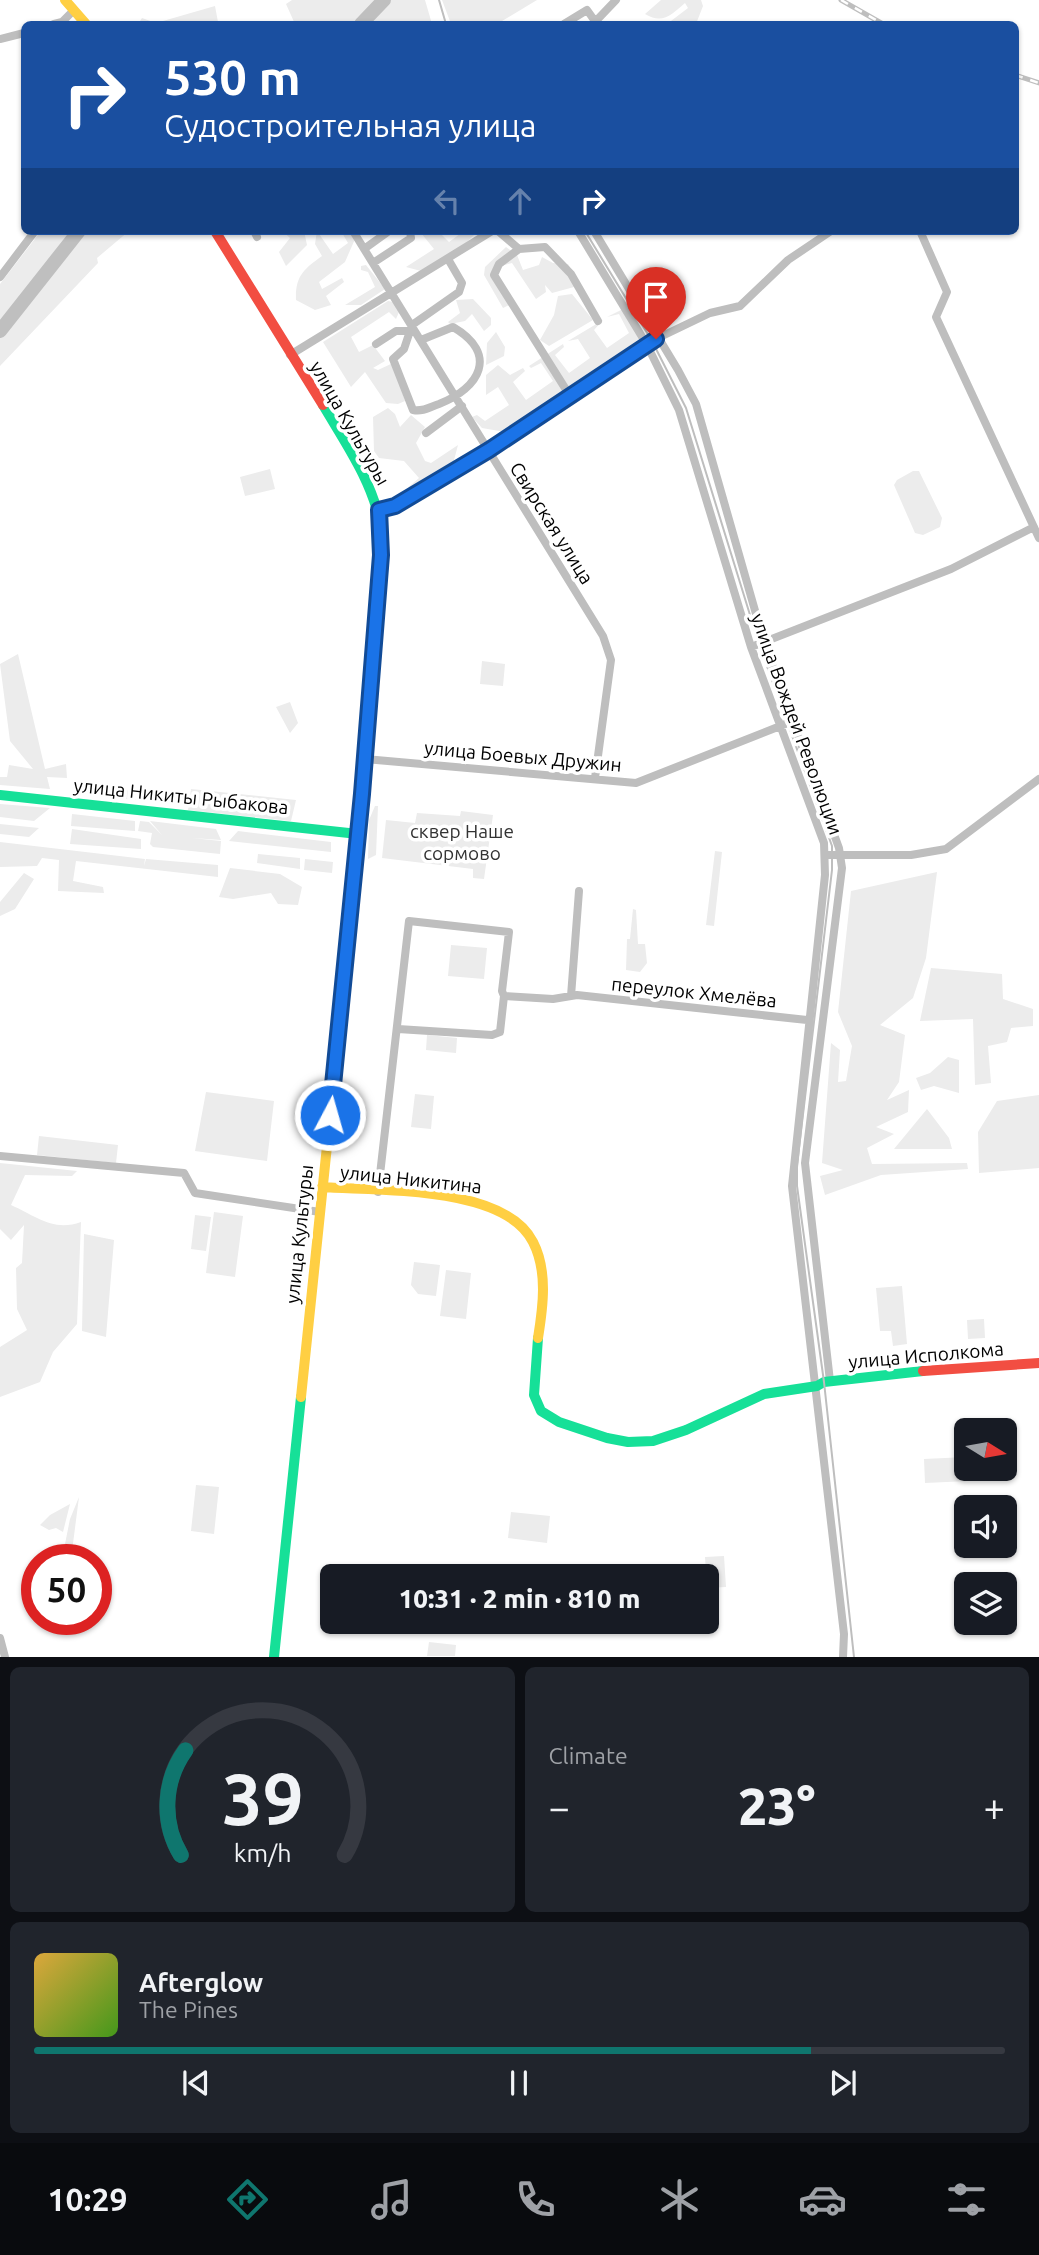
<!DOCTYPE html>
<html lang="en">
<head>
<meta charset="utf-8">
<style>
	:root { --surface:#171b24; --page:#20242c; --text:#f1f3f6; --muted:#9ea1a6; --line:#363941; --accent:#0f766e }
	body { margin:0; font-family:Ubuntu,sans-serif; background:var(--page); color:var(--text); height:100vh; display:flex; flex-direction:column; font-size:26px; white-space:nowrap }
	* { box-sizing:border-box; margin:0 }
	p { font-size:23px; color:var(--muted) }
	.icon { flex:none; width:38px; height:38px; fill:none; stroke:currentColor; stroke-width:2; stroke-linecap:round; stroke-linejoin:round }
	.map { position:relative; height:1657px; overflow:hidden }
	.sheet { display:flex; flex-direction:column; gap:10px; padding:10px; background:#0d0f14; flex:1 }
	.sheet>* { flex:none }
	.top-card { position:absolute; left:21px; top:21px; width:998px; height:214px; border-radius:10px; box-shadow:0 2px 5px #0004; background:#1a4fa0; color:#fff; overflow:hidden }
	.needle { width:46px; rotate:101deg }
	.buttons { position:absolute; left:954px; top:1418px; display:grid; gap:14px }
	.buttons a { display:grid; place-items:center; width:63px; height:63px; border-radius:10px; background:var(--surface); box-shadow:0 2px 5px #0004; font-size:35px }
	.speed { position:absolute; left:21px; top:1544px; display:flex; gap:14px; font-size:35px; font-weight:700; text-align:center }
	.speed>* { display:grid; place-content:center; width:91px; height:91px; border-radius:50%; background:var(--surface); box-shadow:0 2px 5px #0004; line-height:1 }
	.speed .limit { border:10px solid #d22; background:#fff; color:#111 }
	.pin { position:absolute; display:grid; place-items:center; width:60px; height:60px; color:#fff; margin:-72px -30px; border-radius:50% 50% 50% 0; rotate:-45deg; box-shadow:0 0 7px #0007 }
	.pin .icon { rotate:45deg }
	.me { position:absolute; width:77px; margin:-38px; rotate:6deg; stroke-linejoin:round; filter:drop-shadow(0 0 5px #0008) }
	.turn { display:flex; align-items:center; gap:24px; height:147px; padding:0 28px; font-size:32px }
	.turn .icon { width:91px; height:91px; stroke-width:2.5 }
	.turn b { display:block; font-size:49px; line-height:60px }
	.lanes { display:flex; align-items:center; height:66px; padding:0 28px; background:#0003; justify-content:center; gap:35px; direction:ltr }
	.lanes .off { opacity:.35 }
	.big { font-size:52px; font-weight:800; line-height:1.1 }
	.sheet .tile { flex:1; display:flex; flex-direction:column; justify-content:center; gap:10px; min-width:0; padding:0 24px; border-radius:10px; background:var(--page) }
	.sheet .dial { align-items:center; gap:0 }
	.dial svg { height:182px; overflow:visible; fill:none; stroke:var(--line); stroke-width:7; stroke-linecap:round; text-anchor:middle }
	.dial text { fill:var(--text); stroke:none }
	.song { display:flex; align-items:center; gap:21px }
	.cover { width:84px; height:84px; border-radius:10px; background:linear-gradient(135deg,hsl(40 70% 55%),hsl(100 70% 35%)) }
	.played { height:7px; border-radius:4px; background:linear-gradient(90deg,var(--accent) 80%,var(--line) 80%) }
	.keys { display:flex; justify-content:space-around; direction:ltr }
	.heat { display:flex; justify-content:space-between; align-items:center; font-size:38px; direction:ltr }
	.sheet .tiles { flex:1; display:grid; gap:10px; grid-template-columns:1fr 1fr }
	.tile:last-child { grid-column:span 2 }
	.trip { position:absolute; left:320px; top:1564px; width:399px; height:70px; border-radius:10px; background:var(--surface); box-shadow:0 2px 5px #0004; font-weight:800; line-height:70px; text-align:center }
	.menu { display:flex; height:112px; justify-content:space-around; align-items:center; background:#090b0e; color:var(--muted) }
	.menu .icon { width:49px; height:49px }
	.menu .active { color:var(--accent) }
	.menu b { font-size:32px; color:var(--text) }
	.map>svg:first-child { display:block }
	.green { fill:#ececec }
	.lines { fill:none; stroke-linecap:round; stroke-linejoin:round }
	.river { stroke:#bfbfbf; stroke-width:14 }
	.street { stroke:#bebebe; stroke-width:8 }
	.fast { stroke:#16e098; stroke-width:10 }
	.slow { stroke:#ffcf43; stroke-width:10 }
	.jam { stroke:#f24e42; stroke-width:10 }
	.tram { stroke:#bebebe; stroke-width:2 }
	.rail-casing { stroke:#bebebe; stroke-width:5 }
	.rail { stroke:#fff; stroke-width:2.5; stroke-dasharray:8; stroke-linecap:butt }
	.route-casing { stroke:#114b97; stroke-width:18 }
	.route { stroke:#1a73e8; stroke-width:12 }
	.labels { text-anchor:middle; stroke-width:7; stroke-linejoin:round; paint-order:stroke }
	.street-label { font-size:19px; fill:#000; stroke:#fff }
	.park-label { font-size:19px; fill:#333; stroke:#fff }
</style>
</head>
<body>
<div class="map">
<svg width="1039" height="1657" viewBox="0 0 1039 1657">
	<rect width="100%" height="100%" fill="#fff"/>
	<path class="green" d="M292,0H382L359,24H295L286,4Z
		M385,0H425L432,24H362Z
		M442,0H537L497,24H451Z
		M661,0H701L703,6L696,24H667L688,8L685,3C672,14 663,25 645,14Z
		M215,6L218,22L222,24H138L142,18L156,23Z
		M41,231H129L97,258L98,263L0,366V284Z
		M282,231H304L307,245L286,266L279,252L290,238Z
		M317,231L333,254L348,243L341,231H350L355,239L345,262L319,282L322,289L342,278L344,282L326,296L331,305L315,310L296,300C295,276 304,269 322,256L315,244Z
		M425,231L442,235L449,242L464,231L475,234L466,243L421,271L406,267L434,249L421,233Z
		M506,247L517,255L523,270L539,265L542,257L553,263L568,264L575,276L574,287L552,293L545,285L546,292L536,299L512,263L501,266L498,275L509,305L503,308L484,275L485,267Z
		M366,265L385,289L361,305H345L375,287L368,272L361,270V266Z
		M572,294L593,320L549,346L540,340L554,315L558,296Z
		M473,299L491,318V325L484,331L472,314L465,321L450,324L448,322L460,313L456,300Z
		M388,301L393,302L399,312L396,319L389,312L351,337L359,352L373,345L385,361L373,368L378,370L393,363L405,401L398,404L386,403L365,372L351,387L323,342Z
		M623,309L643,344L505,432L482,428L472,417L477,415L485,421L509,405L498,387L486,395V375L498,365L510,375L523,368L525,371L513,382L526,400L553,381L541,363L531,368L529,366L563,344L564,347L555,355L569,373L590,358L578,339L568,341L603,320L594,330L607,348L629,333L619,314L607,317Z
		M496,332L505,347L504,356L486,365L487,343Z
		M388,408L395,414L400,427L411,415L425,427L416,443L425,461L431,463L458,445L453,464L411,492L405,490L419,478L404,461L379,458L374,451L373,417Z
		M270,469L275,489L245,496L240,477Z
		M913,471H919L942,518L940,527L923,535L915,533L894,485L897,480Z
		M18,654L45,769L66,764L67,778L47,777L50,789L0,785V777H7L9,765L33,769L10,741L0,664Z
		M482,661L505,664L503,686L480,684Z
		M290,702L298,723L290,733L276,707Z
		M114,789L162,794L157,803L121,798Z
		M191,789L296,800L291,821L188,810Z
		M0,804L50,808L34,821L0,817Z
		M375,806H378L376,855L368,859L369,820Z
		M461,811L493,815L484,879L473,878V869L382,858L386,820L415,823L417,813L460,816Z
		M72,814L135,821V831L71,826Z
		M140,821L149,822L162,835L150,821L216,829L221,840L192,838L221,841L220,854L153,847L150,844L152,833L138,831Z
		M0,824L39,828L29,837L0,834Z
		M72,829L141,839V849L70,844Z
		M238,831L331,842V852L229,841Z
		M0,842L145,859L144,866L146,859L218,865V877L76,861L73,881L103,887L104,893L58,891L59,860L42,858L37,866L0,867Z
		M715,851L722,852L714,926L706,925Z
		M258,854L300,858V869L257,863Z
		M305,859L333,862L332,873L304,870Z
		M230,868L280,874L302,887L298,905L278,904L271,893L233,899L219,897Z
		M937,872L926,958L913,998L880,1025L905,1035L899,1082L887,1100L909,1090L908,1112L876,1127L894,1134L867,1148L872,1164L967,1163L968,1169L881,1175L825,1195L820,1176L843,1170L822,1163L831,1043L840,1050L838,1082L846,1081L852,1046L838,1012L851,891Z
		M24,873L34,879L15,909L0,916V902Z
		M633,909L636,910L638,944H645L647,963L640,972L626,970L627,939H630Z
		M451,945L487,948L484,979L448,976Z
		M931,968L1002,974L1003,999L1033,1009V1026L1011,1028L1007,1042L988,1046L991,1083L975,1085L973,1019L920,1021Z
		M427,1035L457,1038L456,1053L426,1050Z
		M948,1057L959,1060V1093L934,1086L921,1090L916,1078L930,1073Z
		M206,1092L274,1101L267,1161L195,1151Z
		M415,1094L434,1096L431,1129L411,1127Z
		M1039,1095V1168L979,1173L978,1132L997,1101Z
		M927,1109L949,1138L952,1149H894Z
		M39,1136L118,1145L116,1163L37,1155Z
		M0,1163L77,1171L72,1176L25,1175L11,1205C36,1216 53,1232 81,1222L77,1324L53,1352L40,1382L0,1397V1347L27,1330L17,1309L16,1268L22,1263L24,1225L11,1240L0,1229Z
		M214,1212L243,1216L235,1277L206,1273Z
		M195,1215L211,1217L206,1251L191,1249Z
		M84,1234L114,1240L106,1337L82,1331Z
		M414,1262L440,1265L436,1296L418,1294L411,1285Z
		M446,1270L471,1273L466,1319L440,1316Z
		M902,1286L907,1344L893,1346L891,1331H880L876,1288Z
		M984,1319L985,1338L968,1339L967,1320Z
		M966,1457L968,1481L925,1483L924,1459Z
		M196,1485L219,1487L214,1534L191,1531Z
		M79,1497L71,1559H62L70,1519Z
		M70,1504L63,1532L56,1528L49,1530L40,1525L50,1515Z
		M511,1512L550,1516L547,1543L508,1538Z
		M724,1556L726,1587L707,1588L705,1557Z
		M429,1642L456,1645L455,1656H427Z"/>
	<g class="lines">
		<path class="river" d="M361,24L384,0
			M0,331L79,231"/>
		<path class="street" d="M595,22L616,0
			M54,24L62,22L73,11
			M564,24L587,10L597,24
			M0,39L24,33
			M254,231L257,237
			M353,231L603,636L611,660L595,778
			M498,231L519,249L545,247L571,274L598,321
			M578,231L647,345L679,410L751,647L824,843L825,875L792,1186L844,1634L843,1657
			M594,231L678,370L696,404L764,642L839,848L842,868L805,1163L830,1381
			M920,231L947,292L936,317L1039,538
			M364,249L389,231
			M519,249L499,264L494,275L570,396
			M373,263L411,238L410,231
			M0,277L35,231
			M421,340L453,327C499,354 480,388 439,404C430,407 423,412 413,410L393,359L404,349L412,325L459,292L462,283L448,259
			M376,344L396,331H411
			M290,355L492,231
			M426,433L462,406
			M378,510L395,506L489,450L658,338L710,313L740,306L788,260L831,231
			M751,647L951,569L1034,527
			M365,759L636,783L793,721
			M826,855H911L946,849L1039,779
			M571,996L579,891
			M398,1029L492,1035L500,1032L504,996
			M0,1156L184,1173L195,1193L320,1212
			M378,1192L409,921L509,932L502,991L504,996L553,999L577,995L807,1020
			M0,1638L5,1657"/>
		<path class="fast" d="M323,405C346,444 373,482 381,527L350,924
			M0,795L358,834
			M538,1338L534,1395L541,1411L559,1422L607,1438L628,1442L653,1441L686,1430L764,1394L817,1386L824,1382L923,1371
			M274,1657L301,1397"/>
		<path class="slow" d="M65,0L86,24
			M322,1187C377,1191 505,1185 533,1242C548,1271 543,1307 538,1338
			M301,1397L350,924"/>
		<path class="jam" d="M215,231L323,405
			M923,1371L1039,1363"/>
		<path class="tram" d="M439,0L446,24
			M585,231L652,341L686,408L759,644L832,846V870L797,1165V1186L824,1382L854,1657"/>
		<g class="rail-casing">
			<path id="rail" d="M841,0L883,24
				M1015,75L1039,83"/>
		</g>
		<use href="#rail" class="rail"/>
	</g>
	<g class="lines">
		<g class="route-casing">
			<path id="route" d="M330,1115L362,794L381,555L379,510L395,506L489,450L656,339"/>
		</g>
		<use href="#route" class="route"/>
	</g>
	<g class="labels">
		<g class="street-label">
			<text transform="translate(350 423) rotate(60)" y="7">улица Культуры</text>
			<text transform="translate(552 523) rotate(58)" y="7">Свирская улица</text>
			<text transform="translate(797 724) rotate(70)" y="7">улица Вождей Революции</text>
			<text transform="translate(523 756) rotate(5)" y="7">улица Боевых Дружин</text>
			<text transform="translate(181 796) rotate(6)" y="7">улица Никиты Рыбакова</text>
			<text transform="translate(694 992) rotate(6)" y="7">переулок Хмелёва</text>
			<text transform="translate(411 1179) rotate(6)" y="7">улица Никитина</text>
			<text transform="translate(299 1234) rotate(-84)" y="7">улица Культуры</text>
			<text transform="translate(926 1355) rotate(-5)" y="7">улица Исполкома</text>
		</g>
		<g class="park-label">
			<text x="462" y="838">сквер Наше<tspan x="462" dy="22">сормово</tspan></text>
		</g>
	</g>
</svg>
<div class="buttons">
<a><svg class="needle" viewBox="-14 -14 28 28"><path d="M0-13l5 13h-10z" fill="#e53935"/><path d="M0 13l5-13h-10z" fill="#9ea1a6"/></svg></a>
<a><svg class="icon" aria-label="sound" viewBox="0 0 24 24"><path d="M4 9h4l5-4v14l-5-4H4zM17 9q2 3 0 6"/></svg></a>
<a><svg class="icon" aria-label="layers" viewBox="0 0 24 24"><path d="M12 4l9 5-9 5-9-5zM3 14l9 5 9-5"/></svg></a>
</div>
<div class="speed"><div class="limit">50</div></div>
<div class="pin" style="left:656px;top:339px;background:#d93025"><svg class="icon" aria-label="arrive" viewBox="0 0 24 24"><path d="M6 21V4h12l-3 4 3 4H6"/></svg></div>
<svg class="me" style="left:330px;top:1115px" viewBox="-20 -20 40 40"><circle r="17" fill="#1a73e8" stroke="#fff" stroke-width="3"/><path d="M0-11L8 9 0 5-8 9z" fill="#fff"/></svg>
<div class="trip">10:31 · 2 min · 810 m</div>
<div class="top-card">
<div class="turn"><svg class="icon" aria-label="right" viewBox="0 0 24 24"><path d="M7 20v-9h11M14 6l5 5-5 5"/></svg><div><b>530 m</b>Судостроительная улица</div></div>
<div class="lanes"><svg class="icon off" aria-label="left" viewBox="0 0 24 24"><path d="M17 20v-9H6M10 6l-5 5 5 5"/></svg><svg class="icon off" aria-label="ahead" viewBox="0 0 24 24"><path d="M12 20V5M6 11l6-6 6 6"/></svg><svg class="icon" aria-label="right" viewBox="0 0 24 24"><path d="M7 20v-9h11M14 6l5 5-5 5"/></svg></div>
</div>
</div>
<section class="sheet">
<div class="tiles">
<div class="tile dial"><svg viewBox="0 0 100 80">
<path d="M14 69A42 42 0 1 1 86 69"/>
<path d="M14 69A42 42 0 0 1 16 23" stroke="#0f766e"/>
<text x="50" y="56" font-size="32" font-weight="700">39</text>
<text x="50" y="72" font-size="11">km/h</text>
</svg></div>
<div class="tile"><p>Climate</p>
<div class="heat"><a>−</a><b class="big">23°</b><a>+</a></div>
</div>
<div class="tile">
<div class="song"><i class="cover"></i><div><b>Afterglow</b><p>The Pines</p></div></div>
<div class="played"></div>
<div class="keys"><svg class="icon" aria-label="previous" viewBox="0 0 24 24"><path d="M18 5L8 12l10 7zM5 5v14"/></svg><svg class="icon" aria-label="pause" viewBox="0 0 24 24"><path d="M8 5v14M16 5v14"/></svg><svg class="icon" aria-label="next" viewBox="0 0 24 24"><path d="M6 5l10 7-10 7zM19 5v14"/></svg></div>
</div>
</div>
</section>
<nav class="menu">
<b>10:29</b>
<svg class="icon active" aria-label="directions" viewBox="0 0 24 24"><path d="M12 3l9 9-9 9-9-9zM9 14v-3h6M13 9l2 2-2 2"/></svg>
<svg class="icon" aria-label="music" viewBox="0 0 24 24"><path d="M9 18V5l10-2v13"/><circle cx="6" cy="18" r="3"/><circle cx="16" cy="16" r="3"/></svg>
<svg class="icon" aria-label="phone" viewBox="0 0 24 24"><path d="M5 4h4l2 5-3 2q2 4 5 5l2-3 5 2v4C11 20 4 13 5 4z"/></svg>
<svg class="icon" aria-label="climate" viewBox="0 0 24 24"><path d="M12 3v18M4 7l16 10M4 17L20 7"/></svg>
<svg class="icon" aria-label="car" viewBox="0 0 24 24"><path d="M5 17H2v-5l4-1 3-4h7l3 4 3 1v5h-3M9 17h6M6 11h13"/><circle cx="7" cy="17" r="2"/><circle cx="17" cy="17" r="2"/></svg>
<svg class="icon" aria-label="filters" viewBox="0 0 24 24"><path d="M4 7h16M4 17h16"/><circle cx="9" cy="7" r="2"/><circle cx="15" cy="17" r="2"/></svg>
</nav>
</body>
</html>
